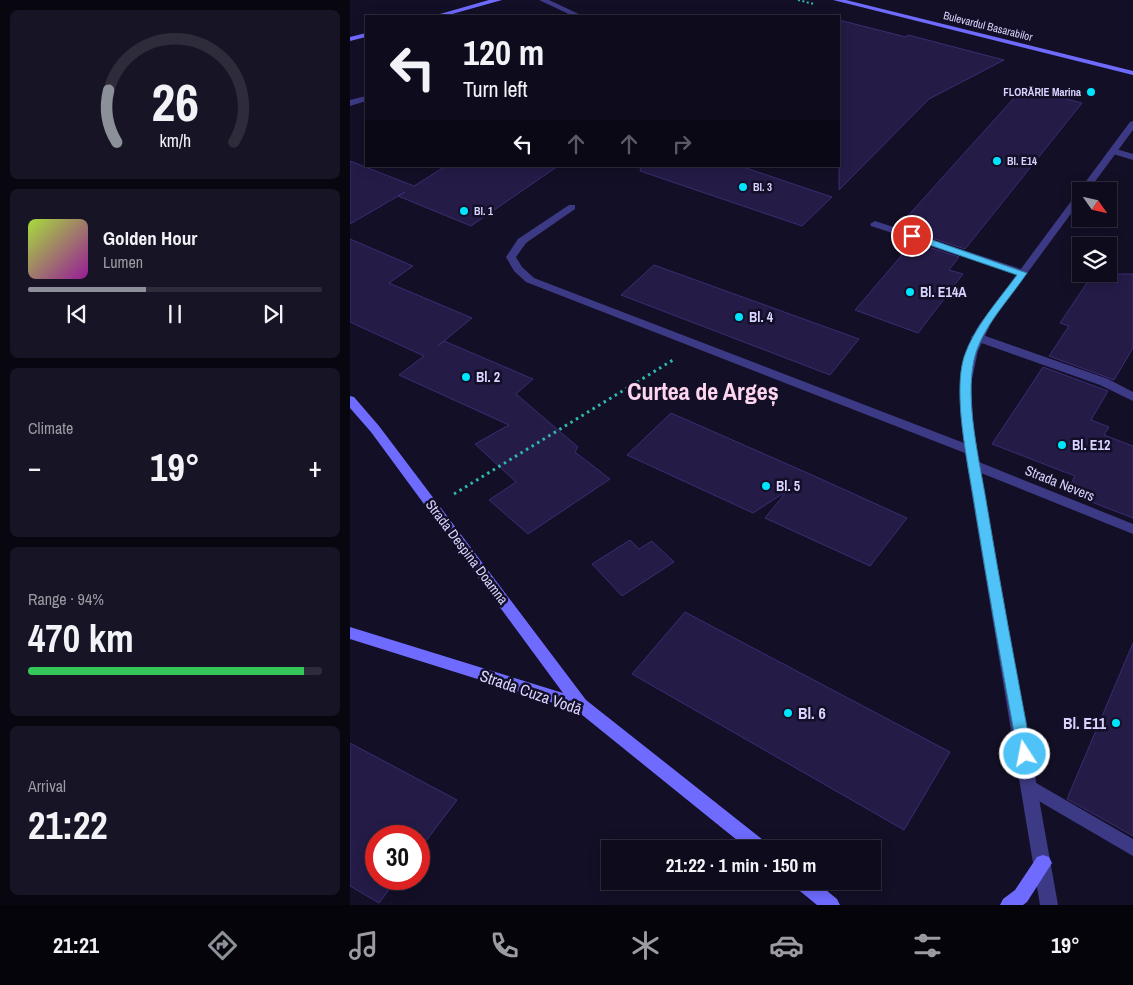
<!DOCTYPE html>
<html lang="en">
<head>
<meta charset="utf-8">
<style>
	:root { --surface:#0e0b1c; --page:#171425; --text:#f1f3f6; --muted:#9b9ba3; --line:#2e2b3b; --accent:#8c9099 }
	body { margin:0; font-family:"Archivo Narrow",sans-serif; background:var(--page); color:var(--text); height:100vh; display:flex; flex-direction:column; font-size:19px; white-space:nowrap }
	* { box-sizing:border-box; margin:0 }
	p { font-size:16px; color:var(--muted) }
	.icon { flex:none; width:28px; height:28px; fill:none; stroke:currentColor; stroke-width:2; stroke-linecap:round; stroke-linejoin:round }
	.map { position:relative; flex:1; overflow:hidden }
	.sheet { display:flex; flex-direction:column; gap:10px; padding:10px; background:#08060f; width:350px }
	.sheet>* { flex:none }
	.banner { position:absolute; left:15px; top:15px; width:475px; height:152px; border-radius:0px; box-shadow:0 2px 12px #0003,0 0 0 1px var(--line); background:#0e0b1c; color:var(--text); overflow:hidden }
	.needle { width:32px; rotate:124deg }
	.buttons { position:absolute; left:722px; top:182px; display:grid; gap:10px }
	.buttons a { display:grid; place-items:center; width:45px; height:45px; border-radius:0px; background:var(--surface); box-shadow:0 2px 12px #0003,0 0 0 1px var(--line); font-size:25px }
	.speed { position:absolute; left:15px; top:825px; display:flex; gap:10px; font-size:25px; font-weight:700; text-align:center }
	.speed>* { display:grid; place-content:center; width:65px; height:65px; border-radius:50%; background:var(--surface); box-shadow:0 2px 12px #0003,0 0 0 1px var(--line); line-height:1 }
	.speed .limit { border:8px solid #d22; background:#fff; color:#111 }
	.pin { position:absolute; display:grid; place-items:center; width:42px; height:42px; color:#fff; margin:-21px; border:2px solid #fff; border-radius:50%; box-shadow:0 1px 5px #0007 }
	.me { position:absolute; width:55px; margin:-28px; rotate:349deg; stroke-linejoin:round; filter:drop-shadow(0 0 4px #0008) }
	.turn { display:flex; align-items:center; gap:18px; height:105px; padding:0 15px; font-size:22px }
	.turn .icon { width:65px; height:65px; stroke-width:2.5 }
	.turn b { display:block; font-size:35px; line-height:42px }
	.lanes { display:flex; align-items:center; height:48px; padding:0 15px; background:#0003; justify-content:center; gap:25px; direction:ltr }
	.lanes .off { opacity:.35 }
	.big { font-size:38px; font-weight:700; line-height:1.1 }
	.sheet .tile { flex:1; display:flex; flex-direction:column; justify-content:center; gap:8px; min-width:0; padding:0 18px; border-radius:8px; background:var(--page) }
	.sheet .dial { align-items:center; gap:0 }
	.dial svg { height:130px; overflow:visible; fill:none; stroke:var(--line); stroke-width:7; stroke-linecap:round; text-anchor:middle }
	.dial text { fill:var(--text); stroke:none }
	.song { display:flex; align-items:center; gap:15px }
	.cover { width:60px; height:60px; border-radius:8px; background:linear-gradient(135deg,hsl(80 70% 55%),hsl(300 70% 35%)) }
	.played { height:5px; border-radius:2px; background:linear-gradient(90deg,var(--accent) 40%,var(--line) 40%) }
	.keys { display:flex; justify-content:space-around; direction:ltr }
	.heat { display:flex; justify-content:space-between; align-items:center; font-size:28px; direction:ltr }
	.charge { height:8px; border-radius:4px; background:linear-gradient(90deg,#34c759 94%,var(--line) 0) }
	.trip { position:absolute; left:251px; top:840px; width:280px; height:50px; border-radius:0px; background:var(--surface); box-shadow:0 2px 12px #0003,0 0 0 1px var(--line); font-weight:700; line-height:50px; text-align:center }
	.tab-bar { display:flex; height:80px; justify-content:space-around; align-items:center; background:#06040b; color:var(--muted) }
	.tab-bar .icon { width:35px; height:35px }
	.tab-bar .active { color:var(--accent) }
	.tab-bar b { font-size:22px; color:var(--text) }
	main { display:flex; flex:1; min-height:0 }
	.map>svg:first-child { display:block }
	.building { fill:#241b47; stroke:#3b2d73 }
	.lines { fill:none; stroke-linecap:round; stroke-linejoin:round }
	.path-far1 { stroke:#2fb8b0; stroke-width:2; stroke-dasharray:2 2.5; stroke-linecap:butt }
	.path { stroke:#2fb8b0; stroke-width:3; stroke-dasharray:2.5 4; stroke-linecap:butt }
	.lane { fill:#3d3a85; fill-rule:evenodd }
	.street { fill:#3d3a85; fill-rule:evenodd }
	.secondary { fill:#6f6bff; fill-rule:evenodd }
	.route { fill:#4fc3f7; stroke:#337fa1 }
	.poi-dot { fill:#00e5ff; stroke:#130f26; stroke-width:2 }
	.labels { text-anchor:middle; stroke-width:5; stroke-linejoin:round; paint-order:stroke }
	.far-street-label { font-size:11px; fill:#d9d4ff; stroke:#130f26 }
	.far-poi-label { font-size:11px; font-weight:bold; fill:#d9d4ff; stroke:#130f26; text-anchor:start }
	.poi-label { font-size:14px; font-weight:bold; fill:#d9d4ff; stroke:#130f26; text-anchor:start }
	.street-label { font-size:14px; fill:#d9d4ff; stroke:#130f26 }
	.near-street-label { font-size:16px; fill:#d9d4ff; stroke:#130f26 }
	.near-poi-label { font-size:16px; font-weight:bold; fill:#d9d4ff; stroke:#130f26; text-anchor:start }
	.town-label { font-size:24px; font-weight:bold; fill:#ffd6f0; stroke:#130f26 }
</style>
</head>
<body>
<main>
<section class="sheet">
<div class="tile dial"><svg viewBox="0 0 100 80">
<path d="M14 69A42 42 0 1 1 86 69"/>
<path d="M14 69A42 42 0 0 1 9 37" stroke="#8c9099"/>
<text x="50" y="56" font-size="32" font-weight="700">26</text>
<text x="50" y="72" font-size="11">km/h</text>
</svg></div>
<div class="tile">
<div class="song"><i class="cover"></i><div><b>Golden Hour</b><p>Lumen</p></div></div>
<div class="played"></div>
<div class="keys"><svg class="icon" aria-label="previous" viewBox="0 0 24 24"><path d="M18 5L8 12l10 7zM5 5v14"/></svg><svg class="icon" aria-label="pause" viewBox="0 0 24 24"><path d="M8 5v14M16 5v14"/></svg><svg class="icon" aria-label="next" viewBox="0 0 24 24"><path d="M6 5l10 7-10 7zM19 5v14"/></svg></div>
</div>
<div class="tile"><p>Climate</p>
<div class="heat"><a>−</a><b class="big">19°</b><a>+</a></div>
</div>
<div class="tile"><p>Range · 94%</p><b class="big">470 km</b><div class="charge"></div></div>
<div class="tile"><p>Arrival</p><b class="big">21:22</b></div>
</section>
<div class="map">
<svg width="783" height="905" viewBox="0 0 783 905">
	<rect width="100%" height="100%" fill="#130f26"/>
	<path class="building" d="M489,20L556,37L558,35L654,60L579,99L489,190Z
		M673,88L732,103L615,249L570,234L578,225L556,218Z
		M0,161L64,186L96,166H208L121,226L48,196L55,192L0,224Z
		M291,166H390L482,197L452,226L290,171Z
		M0,239L63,266L39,283L122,318L88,346L94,341L183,379L166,394L228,447L225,452L260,479L178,534L139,500L166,482L125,444L159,425L49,375L74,356L0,322Z
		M563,242L609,257L599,270L613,274L568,333L505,310Z
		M304,265L509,339L480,375L271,295Z
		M743,274H783V348L764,380L699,356L719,326L710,323Z
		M693,367L758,391L741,420L759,427L754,435L783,446V518L716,492L725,476L642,444Z
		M321,413L462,475L557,518L520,566L415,518L437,491L403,513L277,455Z
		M280,540L289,549L302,541L324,562L272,596L242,564Z
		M335,612L600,752L554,830L282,674Z
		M783,643V836L717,799Z
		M0,743L107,800L69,850V836H26V879H47L29,903L0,886Z"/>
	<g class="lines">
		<path class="path-far1" d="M448,0L464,4"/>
		<path class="path" d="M104,494L323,360"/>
		<path class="lane" d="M763,148L783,154V160L760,153V149Z
			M525,221L677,271L678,273L673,276L669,275L521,226L520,224Z
			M627,333L758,379L783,392V401L750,385L623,340L621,337Z
			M681,780L783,839V856L675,793L673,788L675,783Z"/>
		<path class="street" d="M189,0H199L233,16H223Z
			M16,96V101L0,106V100Z
			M783,121V130L738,191H731V200L642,321L628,351L621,384L623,421L629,462L783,524V534L631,473L708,905H690L615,453L176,282L164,271L156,257L168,239L219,205H225V209L176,243L166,257L172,267L184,278L614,443C607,399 607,368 627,328L780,122Z"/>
		<path class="secondary" d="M139,0H152L95,16H83Z
			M483,0H496L783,71V75Z
			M16,33V37L0,41V37Z
			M0,396L4,397L29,426L236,700L417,843L419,849H398L226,710L0,639V627L213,693L21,432L0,408Z
			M693,855L699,857L702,863L677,902L673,905H650L653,899L665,890L687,857Z
			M442,881H465L487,899L490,905H467L445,887Z"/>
	</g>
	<path class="route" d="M559,234H565L677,273C659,300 631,328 624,360C615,402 629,458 636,500C650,585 666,669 682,754L680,759L675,761L670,759L668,754C652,668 637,583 623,496C617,459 603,393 614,357C624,327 648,301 667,275L559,238Z"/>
	<g class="poi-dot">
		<circle cx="741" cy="92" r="5"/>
		<circle cx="647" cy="161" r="5"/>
		<circle cx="393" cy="187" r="5"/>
		<circle cx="114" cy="211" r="5"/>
		<circle cx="560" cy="292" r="5"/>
		<circle cx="389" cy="317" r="5"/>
		<circle cx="116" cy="377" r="5"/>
		<circle cx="712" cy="445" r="5"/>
		<circle cx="416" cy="486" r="5"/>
		<circle cx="438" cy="713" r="5"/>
		<circle cx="766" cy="723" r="5"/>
	</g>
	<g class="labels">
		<g class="far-street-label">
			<text transform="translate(638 26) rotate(14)" y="4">Bulevardul Basarabilor</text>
		</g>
		<g class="far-poi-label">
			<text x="731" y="96" text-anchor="end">FLORĂRIE Marina</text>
			<text x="657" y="165">Bl. E14</text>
			<text x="403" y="191">Bl. 3</text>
			<text x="124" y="215">Bl. 1</text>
		</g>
		<g class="poi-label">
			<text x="570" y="297">Bl. E14A</text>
			<text x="399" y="322">Bl. 4</text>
			<text x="126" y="382">Bl. 2</text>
			<text x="722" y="450">Bl. E12</text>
			<text x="426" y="491">Bl. 5</text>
		</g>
		<g class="street-label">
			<text transform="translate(710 483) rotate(22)" y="5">Strada Nevers</text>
			<text transform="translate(117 552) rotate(53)" y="5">Strada Despina Doamna</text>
		</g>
		<g class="near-street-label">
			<text transform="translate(181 692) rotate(19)" y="6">Strada Cuza Vodă</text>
		</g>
		<g class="near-poi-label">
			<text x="448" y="719">Bl. 6</text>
			<text x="756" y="729" text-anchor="end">Bl. E11</text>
		</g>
		<g class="town-label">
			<text x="353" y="400">Curtea de Argeș</text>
		</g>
	</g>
</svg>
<div class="buttons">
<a><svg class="needle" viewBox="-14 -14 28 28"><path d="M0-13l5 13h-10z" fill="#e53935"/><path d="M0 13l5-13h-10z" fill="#9b9ba3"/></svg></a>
<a><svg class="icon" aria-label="layers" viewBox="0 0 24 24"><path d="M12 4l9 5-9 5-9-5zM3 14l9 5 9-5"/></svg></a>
</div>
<div class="speed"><div class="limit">30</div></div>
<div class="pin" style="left:562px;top:236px;background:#d93025"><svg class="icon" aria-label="arrive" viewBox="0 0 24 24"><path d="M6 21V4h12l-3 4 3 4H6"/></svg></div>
<svg class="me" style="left:675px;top:754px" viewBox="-20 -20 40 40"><circle r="17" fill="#4fc3f7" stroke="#fff" stroke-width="3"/><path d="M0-11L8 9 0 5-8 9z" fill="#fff"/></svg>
<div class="trip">21:22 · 1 min · 150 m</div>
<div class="banner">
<div class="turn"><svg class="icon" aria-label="left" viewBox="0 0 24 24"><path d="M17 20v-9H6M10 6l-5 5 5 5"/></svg><div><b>120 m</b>Turn left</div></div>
<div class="lanes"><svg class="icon" aria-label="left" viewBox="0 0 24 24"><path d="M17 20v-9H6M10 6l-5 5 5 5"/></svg><svg class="icon off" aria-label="ahead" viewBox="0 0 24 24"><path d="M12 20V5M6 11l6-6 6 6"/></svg><svg class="icon off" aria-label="ahead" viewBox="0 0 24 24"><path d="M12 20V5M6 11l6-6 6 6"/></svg><svg class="icon off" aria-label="right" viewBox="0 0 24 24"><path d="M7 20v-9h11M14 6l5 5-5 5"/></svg></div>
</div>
</div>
</main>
<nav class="tab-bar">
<b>21:21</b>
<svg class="icon active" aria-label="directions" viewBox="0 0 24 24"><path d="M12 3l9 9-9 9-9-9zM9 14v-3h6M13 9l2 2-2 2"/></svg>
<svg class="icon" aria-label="music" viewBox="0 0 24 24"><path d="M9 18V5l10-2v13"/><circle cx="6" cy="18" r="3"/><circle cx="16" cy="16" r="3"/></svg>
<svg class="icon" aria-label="phone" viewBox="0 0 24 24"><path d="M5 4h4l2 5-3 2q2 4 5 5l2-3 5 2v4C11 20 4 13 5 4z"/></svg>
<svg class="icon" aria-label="climate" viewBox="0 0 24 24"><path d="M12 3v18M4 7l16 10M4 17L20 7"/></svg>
<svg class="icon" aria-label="car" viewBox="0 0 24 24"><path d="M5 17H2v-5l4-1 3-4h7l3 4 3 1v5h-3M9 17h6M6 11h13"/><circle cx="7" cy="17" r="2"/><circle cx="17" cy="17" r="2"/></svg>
<svg class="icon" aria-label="filters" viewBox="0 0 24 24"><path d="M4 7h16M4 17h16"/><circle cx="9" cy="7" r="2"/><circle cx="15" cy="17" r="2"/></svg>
<b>19°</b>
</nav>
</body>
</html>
